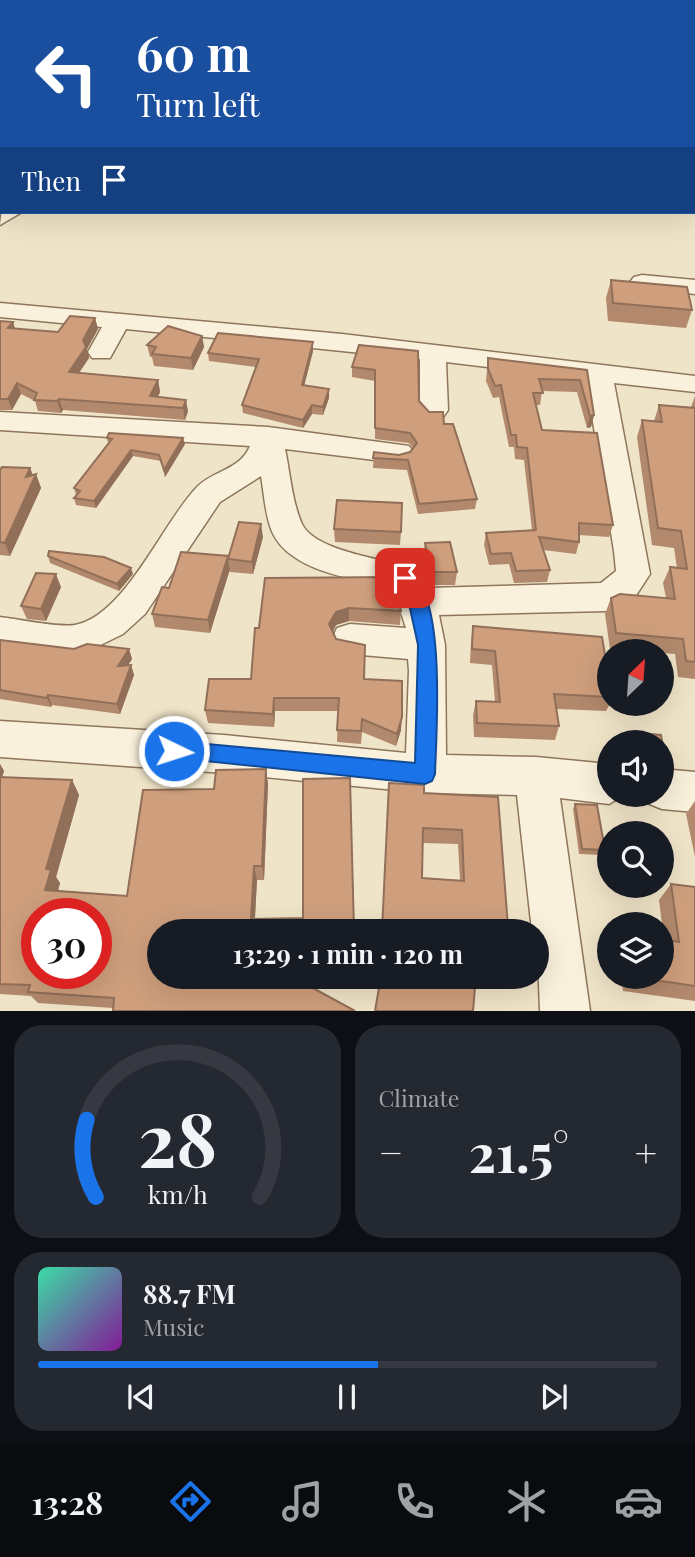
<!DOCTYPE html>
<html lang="en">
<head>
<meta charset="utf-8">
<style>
	:root { --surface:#171b24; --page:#242831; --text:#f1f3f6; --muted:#9ea1a6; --line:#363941; --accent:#1a73e8 }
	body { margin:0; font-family:"Playfair Display",serif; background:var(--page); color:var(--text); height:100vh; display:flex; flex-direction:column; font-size:26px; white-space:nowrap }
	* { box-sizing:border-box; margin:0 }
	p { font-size:23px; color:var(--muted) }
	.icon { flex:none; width:38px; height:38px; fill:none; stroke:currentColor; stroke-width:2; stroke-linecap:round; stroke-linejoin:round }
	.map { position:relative; height:1011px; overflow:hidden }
	.panel { display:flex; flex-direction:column; gap:14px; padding:14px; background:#0d0f14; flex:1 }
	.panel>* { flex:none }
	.banner { position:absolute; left:0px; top:0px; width:696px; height:214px; box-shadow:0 7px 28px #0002; background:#1a4fa0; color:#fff; overflow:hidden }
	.needle { width:46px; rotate:25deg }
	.buttons { position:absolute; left:597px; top:639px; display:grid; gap:14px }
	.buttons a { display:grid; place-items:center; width:77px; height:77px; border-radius:50%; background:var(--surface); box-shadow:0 7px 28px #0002; font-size:35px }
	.speed { position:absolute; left:21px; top:898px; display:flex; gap:14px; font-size:35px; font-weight:700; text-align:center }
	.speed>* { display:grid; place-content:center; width:91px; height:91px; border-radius:50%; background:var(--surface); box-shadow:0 7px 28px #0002; line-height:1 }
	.speed .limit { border:10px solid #d22; background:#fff; color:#111 }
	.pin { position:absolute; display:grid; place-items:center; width:60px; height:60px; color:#fff; margin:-30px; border-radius:14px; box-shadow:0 4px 10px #0006 }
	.me { position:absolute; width:77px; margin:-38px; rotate:94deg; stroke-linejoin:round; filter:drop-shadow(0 0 5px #0008) }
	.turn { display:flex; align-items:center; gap:24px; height:147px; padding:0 21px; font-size:32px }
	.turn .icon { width:91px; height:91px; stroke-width:2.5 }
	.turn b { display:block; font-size:49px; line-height:60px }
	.then { display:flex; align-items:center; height:66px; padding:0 21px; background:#0003; gap:14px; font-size:26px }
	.big { font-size:52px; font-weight:700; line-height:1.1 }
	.panel .tile { flex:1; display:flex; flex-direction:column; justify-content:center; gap:10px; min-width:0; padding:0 24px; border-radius:28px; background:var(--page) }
	.panel .dial { align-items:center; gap:0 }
	.dial svg { height:182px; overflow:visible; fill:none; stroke:var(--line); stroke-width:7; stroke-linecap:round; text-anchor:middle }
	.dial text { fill:var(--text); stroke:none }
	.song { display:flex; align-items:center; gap:21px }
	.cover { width:84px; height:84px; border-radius:10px; background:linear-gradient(135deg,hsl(160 70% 55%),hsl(290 70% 35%)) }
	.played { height:7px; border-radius:4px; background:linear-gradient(90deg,var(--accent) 55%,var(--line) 55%) }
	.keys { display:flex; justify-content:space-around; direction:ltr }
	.heat { display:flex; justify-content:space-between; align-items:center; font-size:38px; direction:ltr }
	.panel .tiles { flex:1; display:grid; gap:14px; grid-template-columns:1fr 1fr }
	.tile:last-child { grid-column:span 2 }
	.trip { position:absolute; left:147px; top:919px; width:402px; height:70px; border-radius:35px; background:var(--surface); box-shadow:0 7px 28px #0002; font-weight:700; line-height:70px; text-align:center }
	.tabs { display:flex; height:112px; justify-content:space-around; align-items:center; background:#090b0e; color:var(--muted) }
	.tabs .icon { width:49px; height:49px }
	.tabs .on { color:var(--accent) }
	.tabs b { font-size:32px; color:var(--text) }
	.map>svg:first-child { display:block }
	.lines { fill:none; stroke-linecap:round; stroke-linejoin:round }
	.minor-casing { stroke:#8d765c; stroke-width:3 }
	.minor { fill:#faf1dc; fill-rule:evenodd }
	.wall { fill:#b2896c; fill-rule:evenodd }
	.shaded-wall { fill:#916f58 }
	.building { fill:#cf9f7d; stroke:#916f58; stroke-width:2; fill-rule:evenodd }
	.route { fill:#1a73e8; stroke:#114b97; stroke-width:2 }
</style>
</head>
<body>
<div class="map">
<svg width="695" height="1011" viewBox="0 0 695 1011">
	<rect width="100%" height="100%" fill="#f0e4c8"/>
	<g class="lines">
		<g class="minor-casing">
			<path id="minor" d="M301,0H316L299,2Z
				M408,0H450L452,2H409Z
				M604,0H650L652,2H605Z
				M674,0H695V5V2Z
				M2,209V212H22L0,225Z
				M642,275L695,280V294L634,287L630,282L634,277Z
				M0,303L342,334L695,376V392L614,383L650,574L635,597L607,611L439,615L445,645L446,755L536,757L609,764V794H625L609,804L560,798L590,1011H540L537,931H532L517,795L425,793L224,773L0,757V721L224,735L406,753L409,671L408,659L350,654L337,650L332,639L337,628L350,624L406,628L393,588C356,579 287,572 271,529C265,513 264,493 261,476L220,502L145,614L123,634L78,656L0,647V617C17,619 60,628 75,625C125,616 163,522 197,487C214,470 240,470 250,446L0,430V412L268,427L409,446L414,453L409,460L399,463L285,449C290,472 292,502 302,524C315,552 389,560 417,569L429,588L601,583L616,571L614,551L586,379L446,362L448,410L444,416L434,419L424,416L420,410V359L126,329L110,358H92L88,352L102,327L0,317Z
				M662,769L695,772V812L662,809L647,803L644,794H662Z"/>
		</g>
		<use href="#minor" class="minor"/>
	</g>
	<path class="wall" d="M611,280L692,310L686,328L608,321L606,298Z
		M95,318L98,329L87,349L89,358L79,373L158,380L160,392L158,397L188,411L185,420L63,410L61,413L38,411L35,401L21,394L12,410H0V321L13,322L15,329L58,332Z
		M202,336L204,347L193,370L154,366L152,357H150L147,345Z
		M313,342V351L304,386L329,398L323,415L312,414L303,428L243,413L242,405L256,367L209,361L208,353Z
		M359,345L429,412L444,424L477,499L475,509L418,514L407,470L373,468L374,452L399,455L410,452L413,448L409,443L375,439V381L352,377V367Z
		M488,358L587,370L594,415L591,427L587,428L577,392L542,391L540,405H536L542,430L613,525L609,537L579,535V542L576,554L543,550L550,570L547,582L514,583L509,564L489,565L484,545L486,533L532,530L524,460L515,459L514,447H509L499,397L493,398L486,381Z
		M695,396V679L678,677L675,654L662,653V651H635L610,649L605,614L611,598H666L663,583L670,567L677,568L674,548L652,545L637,437L642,420L654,421L659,405L691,407Z
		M107,438H183L185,444L165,477L161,461L133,456L96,508L76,505L74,498L76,495L74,488L108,443Z
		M30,468L33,475L36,474L41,488L10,556L0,555V470Z
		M334,529L401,532L400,545L335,542Z
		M263,537L253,574L230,572L228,559Z
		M425,543L457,572L455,585H430L423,556Z
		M48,556L133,574L119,591L50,563Z
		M228,556L230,569L210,633L155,627L152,614L169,588Z
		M265,578L401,611L400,625L349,621L336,625L333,632L336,639L401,730L396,746L362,732L361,744L337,742L338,711H275L274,727L208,723L205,710L251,679Z
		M61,587L46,621L27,619L21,606Z
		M473,626L609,678L610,704L606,711L557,709L559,726L555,740L474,737L473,715L476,701L495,702L492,665L470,663L471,641Z
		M0,640L74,649H129L132,659L128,665H131L134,675L120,714L52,705L51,707L0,699Z
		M627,732L661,735L665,759L662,765V742H625V738Z
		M0,764L4,771L2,777L72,780L79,795L56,877L60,883L58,891L127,896L214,789L266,769L268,784L264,880H257L255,919L354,931L159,976H476L380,985L310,986L113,1008L38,1003L31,996L0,994Z
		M424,793L498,797L508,927L507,931H382ZM423,843L458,844L460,880L422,878Z
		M695,801V857L686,814Z
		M575,804L605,850L602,855L579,854L573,809Z
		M671,884L695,887V1001L623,991L621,976H662L664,940L659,900Z"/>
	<path class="shaded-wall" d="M283,0H293L290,2H280Z
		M2,185V195L0,196V186Z
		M95,318L98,329L87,349L89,358L72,383L69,372L83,340Z
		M13,322L16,333L8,328Z
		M202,336L204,347L193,370L191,358Z
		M313,342V351L302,394V385Z
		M158,380L160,392L153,406L150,396Z
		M17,383L21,394L12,410L8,399Z
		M329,389V398L323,415V407Z
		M59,399L63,410L61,413L57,401Z
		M186,400L188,411L185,420L183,408Z
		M312,405V414L303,428V420Z
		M594,415L591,427L587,428L590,416Z
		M183,438L185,444L165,477L164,470Z
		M131,450L133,456L96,508L94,501Z
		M30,468L34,479L36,474L41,488L10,556L5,543L26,477Z
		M261,524L263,537L253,574L252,562Z
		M228,556L230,569L210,633L208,620Z
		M131,568L133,574L119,591L117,584Z
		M56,574L61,587L46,621L41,609Z
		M349,608V621L336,625L330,638L329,624L336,612Z
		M129,649L132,659L122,675L118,666Z
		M131,665L134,675L120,714L117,704Z
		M48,695L52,705L51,707L47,698Z
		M274,698L275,711L274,727L273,714Z
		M402,717L401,730L396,746L397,734Z
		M0,764L4,771L0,783Z
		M266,769L268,784L264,880L262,866Z
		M72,780L79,795L56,877L60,883L54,903L45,890L46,869Z
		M254,866L257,880L254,931L251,919Z"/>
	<path class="building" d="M18,0H283L280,2H15Z
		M551,0H634V2H550Z
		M0,8H2V48L0,41Z
		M2,53V103H0V54Z
		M2,115V185L0,186V116Z
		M611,280L687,287L692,310L613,303Z
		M70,316L95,318L83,340L86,347L69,372L158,380L150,396L186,400L183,408L59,399L57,401L34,400L37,393L17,383L8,399H0V321L13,322L8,328L58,332Z
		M168,326L202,336L191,358L152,354L156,347L147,345Z
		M218,333L313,342L302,385L329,389L323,407L312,405L303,420L242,405L259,359L208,353Z
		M359,345L418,351L419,401L429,412H443L444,424H453L477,499L419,504L408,460L373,458L374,452L399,455L410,452L417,443L410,433L375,428V370L352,367Z
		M488,358L587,370L594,415L590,416L580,380L539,379L543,393H533L542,430L597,433L613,525L579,523V542L539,537L550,570L516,571L511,553L491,554L486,533L536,530L527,448L517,447L516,435H511L501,385L495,386L488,369Z
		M659,405L695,408V662L686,661L683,639L616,633L611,598L620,594L675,599L670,567L687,569L681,531L658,528L642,420L662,422Z
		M109,433L183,438L164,470L159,455L131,450L94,501L74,498L80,491L74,488L112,439L107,438Z
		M2,467L30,468L26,477L36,474L5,543L0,542V470Z
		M337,500L402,503L401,532L334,529Z
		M239,522L261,524L252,562L228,559Z
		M450,542L457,572H432L425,543Z
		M49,551L104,557L131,568L117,584L48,556Z
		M181,552L228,556L208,620L152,614L162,587L169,588Z
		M36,573L56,574L41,609L21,606Z
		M392,577L401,611L349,608L336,612L329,624L336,639L365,645L364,679L402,681V717L397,734L362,719L361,731L337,730L339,698H274L273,714L205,710L209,679H251L255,628H259L265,578Z
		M473,626L602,637L609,678V697L554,694L559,726L477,723L476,701L500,702L495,651L472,649Z
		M0,640L74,649L87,644L129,649L118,666L131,665L117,704L48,695L47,698L0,690Z
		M627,732L661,735L665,759H662V742H629Z
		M266,769L262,866H254L251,919L303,918V779L350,778L354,931H159V976H291L355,1011H113L114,998L28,992L30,985L0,984V777L72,780L46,869L51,870L45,890L127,896L143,790L214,789L216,770ZM37,914H96V973H37Z
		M389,783L424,785V793L498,797L508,927L481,925V931H382ZM423,828L462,830L464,881L422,878Z
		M575,804L597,805L605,850L582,849Z
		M671,884L695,887V986L634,977L662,976V939L679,942Z
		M381,976H476L473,1011H375Z"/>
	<path class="route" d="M405,571C448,585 436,735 435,774L432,781L425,784L167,757L164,751L167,744L174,741L415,763L418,645L406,590L396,578Z"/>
</svg>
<div class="buttons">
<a><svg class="needle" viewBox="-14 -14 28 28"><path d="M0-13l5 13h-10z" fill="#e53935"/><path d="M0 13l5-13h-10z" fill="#9ea1a6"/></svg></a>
<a><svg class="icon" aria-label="sound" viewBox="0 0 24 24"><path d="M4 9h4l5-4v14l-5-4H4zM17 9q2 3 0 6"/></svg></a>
<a><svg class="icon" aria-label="search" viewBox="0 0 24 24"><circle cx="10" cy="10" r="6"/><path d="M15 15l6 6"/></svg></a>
<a><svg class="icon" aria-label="layers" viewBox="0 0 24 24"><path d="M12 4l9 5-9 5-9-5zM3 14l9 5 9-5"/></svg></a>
</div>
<div class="speed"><div class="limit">30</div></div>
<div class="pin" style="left:405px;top:578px;background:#d93025"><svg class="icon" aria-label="arrive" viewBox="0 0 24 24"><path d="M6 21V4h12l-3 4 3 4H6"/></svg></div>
<svg class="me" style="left:174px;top:751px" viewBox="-20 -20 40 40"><circle r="17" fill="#1a73e8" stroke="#fff" stroke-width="3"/><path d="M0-11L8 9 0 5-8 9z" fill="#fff"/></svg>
<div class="trip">13:29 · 1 min · 120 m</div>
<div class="banner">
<div class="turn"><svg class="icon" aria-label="left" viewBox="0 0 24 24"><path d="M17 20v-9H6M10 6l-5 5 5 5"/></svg><div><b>60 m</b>Turn left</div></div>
<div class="then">Then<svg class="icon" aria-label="arrive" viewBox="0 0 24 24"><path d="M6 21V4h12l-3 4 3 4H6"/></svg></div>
</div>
</div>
<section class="panel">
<div class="tiles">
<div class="tile dial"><svg viewBox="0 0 100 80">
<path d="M14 69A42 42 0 1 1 86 69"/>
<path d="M14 69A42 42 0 0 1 10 35" stroke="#1a73e8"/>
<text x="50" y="56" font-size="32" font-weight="700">28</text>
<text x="50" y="72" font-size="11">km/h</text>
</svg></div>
<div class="tile"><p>Climate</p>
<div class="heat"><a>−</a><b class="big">21.5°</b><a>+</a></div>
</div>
<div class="tile">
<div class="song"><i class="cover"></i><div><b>88.7 FM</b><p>Music</p></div></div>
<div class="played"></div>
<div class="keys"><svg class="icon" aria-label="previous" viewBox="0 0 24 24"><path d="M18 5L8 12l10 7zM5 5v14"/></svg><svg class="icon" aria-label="pause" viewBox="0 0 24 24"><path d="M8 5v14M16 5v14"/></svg><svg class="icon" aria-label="next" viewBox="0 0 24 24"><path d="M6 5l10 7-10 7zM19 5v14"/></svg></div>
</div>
</div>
</section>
<nav class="tabs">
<b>13:28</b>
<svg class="icon on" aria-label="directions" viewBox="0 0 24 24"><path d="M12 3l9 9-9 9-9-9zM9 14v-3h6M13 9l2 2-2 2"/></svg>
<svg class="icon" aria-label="music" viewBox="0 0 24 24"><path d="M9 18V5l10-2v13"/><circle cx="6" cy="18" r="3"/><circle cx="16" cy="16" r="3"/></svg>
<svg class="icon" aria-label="phone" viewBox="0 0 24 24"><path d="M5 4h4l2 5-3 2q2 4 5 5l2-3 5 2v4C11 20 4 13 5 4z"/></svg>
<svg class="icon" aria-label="climate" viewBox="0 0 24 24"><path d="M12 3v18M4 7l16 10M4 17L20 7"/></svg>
<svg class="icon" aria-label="car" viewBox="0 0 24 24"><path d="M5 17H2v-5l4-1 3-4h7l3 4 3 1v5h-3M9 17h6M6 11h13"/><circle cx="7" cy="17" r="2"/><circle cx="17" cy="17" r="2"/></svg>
</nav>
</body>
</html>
